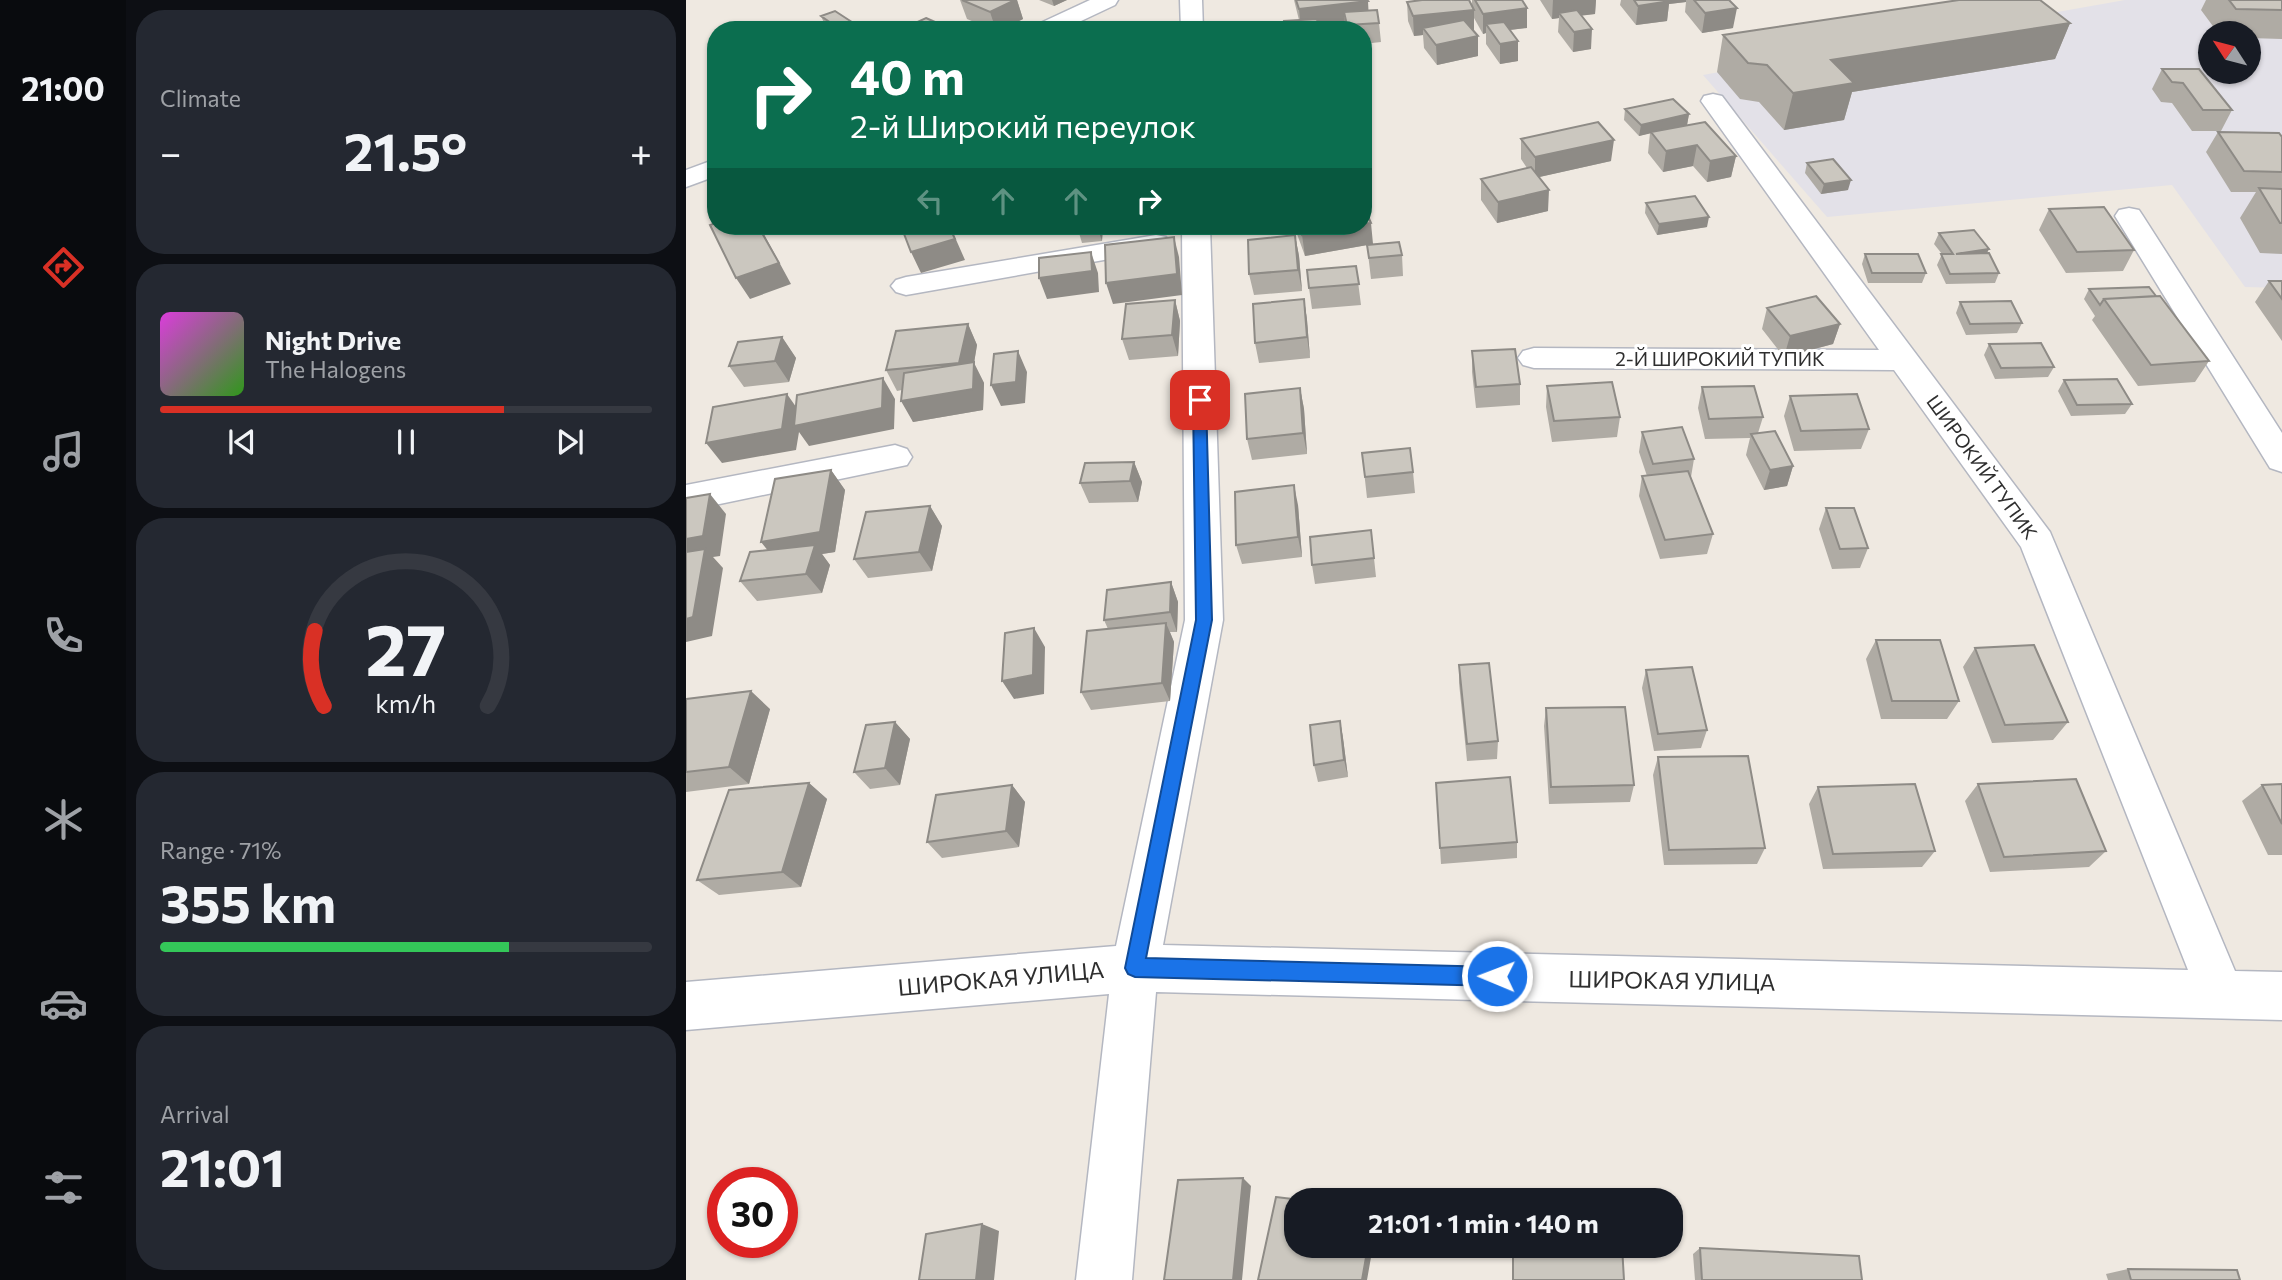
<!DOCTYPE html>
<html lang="en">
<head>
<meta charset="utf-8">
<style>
	:root { --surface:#171b24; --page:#242831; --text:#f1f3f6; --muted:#9ea1a6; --line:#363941; --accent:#d93025 }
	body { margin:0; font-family:Commissioner,sans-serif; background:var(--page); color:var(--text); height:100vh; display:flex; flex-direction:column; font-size:26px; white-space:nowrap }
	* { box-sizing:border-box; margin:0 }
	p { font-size:23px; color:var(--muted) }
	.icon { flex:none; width:38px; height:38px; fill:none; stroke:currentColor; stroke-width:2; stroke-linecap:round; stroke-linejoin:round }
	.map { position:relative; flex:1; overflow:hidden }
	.side { display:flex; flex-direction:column; gap:10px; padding:10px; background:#0d0f14; width:560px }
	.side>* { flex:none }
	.hud { position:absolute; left:21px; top:21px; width:665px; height:214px; border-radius:28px; box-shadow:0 2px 5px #0004; background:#0b6e4f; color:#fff; overflow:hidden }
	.needle { width:46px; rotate:306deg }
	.fabs { position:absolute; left:1512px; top:21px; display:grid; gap:14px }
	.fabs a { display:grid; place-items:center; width:63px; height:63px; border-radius:50%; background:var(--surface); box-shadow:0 2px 5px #0004; font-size:35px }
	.speed { position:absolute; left:21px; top:1167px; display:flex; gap:14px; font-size:35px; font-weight:700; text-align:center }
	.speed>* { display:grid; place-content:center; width:91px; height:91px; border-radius:50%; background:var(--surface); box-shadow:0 2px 5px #0004; line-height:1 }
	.speed .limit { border:10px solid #d22; background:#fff; color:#111 }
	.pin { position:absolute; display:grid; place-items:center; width:60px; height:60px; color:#fff; margin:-30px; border-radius:14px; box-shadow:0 4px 10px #0006 }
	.me { position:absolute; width:77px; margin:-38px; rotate:271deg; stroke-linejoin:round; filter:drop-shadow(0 0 5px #0008) }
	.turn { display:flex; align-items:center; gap:24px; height:147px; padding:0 28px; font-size:32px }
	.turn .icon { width:91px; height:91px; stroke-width:2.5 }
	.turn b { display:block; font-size:49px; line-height:60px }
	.lanes { display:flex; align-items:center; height:66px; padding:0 28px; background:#0003; justify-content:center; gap:35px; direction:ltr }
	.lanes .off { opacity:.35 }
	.big { font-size:52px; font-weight:700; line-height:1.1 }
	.side .tile { flex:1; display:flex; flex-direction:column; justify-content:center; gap:10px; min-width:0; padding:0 24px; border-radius:28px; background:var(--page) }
	.side .dial { align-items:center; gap:0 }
	.dial svg { height:182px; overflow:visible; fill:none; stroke:var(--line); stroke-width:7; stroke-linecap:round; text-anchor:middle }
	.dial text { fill:var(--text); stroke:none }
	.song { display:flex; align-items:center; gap:21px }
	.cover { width:84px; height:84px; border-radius:10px; background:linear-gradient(135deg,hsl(300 70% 55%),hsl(110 70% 35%)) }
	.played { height:7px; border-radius:4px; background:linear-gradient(90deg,var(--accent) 70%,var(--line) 70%) }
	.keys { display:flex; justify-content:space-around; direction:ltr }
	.heat { display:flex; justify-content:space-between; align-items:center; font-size:38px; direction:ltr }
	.charge { height:10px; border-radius:5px; background:linear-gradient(90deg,#34c759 71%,var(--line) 0) }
	.trip { position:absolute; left:598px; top:1188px; width:399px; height:70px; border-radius:28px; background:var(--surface); box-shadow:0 2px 5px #0004; font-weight:700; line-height:70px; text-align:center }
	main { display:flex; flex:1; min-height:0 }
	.dock { display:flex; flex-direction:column; width:126px; justify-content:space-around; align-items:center; background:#090b0e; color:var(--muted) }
	.dock .icon { width:49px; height:49px }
	.dock .current { color:var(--accent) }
	.dock b { font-size:32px; color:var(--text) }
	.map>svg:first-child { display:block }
	.industrial { fill:#e3e1e8; fill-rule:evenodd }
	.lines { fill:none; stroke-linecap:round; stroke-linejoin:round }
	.minor-casing { stroke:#b4b7c1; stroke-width:3 }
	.minor { fill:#fff; fill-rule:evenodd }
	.wall { fill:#afaba4 }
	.shaded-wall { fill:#8e8b86 }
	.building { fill:#cbc7bf; stroke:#8e8b86; stroke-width:2 }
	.route { fill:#1a73e8; stroke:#114b97; stroke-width:2 }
	.labels { text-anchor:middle; stroke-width:6; stroke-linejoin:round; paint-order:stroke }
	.street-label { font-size:19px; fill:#2e2e2e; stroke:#fff }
	.near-street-label { font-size:23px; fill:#2e2e2e; stroke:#fff }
</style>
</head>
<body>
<main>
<nav class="dock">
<b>21:00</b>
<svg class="icon current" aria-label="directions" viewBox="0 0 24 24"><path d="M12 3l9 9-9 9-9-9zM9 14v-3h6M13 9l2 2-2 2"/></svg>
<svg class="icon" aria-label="music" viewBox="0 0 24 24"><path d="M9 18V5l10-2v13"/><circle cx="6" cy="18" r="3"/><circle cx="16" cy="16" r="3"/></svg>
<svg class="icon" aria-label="phone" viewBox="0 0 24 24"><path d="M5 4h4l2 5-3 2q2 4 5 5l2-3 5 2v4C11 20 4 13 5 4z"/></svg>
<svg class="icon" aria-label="climate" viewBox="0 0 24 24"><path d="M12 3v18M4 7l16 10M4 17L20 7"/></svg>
<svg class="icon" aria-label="car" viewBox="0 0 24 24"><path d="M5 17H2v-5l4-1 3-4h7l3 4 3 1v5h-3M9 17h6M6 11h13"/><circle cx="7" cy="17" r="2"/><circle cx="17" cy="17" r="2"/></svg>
<svg class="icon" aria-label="filters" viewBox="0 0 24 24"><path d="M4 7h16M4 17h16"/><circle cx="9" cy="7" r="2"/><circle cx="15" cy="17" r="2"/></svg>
</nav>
<section class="side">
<div class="tile"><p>Climate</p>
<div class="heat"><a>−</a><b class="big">21.5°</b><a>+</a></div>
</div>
<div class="tile">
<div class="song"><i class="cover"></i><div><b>Night Drive</b><p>The Halogens</p></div></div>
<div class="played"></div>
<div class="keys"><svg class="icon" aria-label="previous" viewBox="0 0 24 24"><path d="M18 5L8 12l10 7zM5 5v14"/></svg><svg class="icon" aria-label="pause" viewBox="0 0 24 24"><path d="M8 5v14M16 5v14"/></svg><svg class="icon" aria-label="next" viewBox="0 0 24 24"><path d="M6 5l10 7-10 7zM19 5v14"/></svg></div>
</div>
<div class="tile dial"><svg viewBox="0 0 100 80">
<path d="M14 69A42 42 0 1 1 86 69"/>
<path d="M14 69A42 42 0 0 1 10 36" stroke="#d93025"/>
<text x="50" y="56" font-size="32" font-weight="700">27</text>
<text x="50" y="72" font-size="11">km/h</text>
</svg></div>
<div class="tile"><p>Range · 71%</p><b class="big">355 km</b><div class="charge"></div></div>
<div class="tile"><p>Arrival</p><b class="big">21:01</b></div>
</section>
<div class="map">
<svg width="1596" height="1280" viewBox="0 0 1596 1280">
	<rect width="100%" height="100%" fill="#efe9e1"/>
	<path class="industrial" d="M1439,0H1596V288L1559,287L1486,185L1141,217L1017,75ZM1524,33H1563V72H1524Z"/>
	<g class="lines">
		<g class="minor-casing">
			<path id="minor" d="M404,0H432L429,5L376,30H347L350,25Z
				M494,0H516L517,30H495Z
				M1027,94L1036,96L1364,532L1549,971L1596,972V1020L470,992L446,1280H390L423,994L0,1030V982L430,946L499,620L496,226H524L537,620L477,945L1502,970L1335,547L1208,370L848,368L837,365L832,358L837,351L848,348L1193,350L1015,101L1018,96Z
				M30,159V176L0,187V170Z
				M1443,208L1453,210L1457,216L1596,433V472L1584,468L1429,216L1433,210Z
				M470,235L480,237L484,243L480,249L220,295L210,292L205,286L210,280L220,277Z
				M209,445L221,449L226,457L221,465L0,511V485Z"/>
		</g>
		<use href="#minor" class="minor"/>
	</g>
	<path class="wall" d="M274,0H331L337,19L315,30H307L281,19Z
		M353,0H381L368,6Z
		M608,0H681L682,11L693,23L695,42L677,44V30H660L659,24L613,20Z
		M786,0H836L841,28L824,30L832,41V61L814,64L800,44V33L797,34L788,18V30H786L792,56L751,65L738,48L737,35L728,36L722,21L721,2L786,6Z
		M854,0H910L909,14L895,15L905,49L887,52L872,32L873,18L866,19Z
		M935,0H1043L1047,28L1016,33L999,12L1000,2L983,4L981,21L950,25L934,5Z
		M1520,0H1596V39L1563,38V33H1532L1515,10Z
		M135,16L175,28L176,30H141Z
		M1384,23L1369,59L1166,92L1158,120L1098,130L1073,102L1054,99L1031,72L1037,35Z
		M1476,69L1546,110L1535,131H1506L1486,103L1475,102L1466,89Z
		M939,109L1003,114L1001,125L983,129L1050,156L1045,177L1021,182L1007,166L977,172L962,153L964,133L953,136L938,120Z
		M1532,132L1596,137V254L1574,253L1554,218L1570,192H1545L1520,152Z
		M835,139L925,161L853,177L862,211L811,223L795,200V179L841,168L835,159Z
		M1121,163L1162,190L1135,194L1119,173Z
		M960,203L1021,227L971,235L959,213Z
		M1363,209L1448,250L1437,271L1380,273L1353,230Z
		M391,226H417L416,241L396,243Z
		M559,226H601L559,230Z
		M610,226H677L687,244L619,256L611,234Z
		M1253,233L1301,253L1313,273L1309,283L1260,284L1251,265L1256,254L1248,244Z
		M609,235L613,256L616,291L568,295L563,274Z
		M681,245L716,255L717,276L685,279Z
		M1179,254L1240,273L1236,283H1182L1176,264Z
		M670,266L675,305L626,309L623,288Z
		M1583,281H1596V341L1569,302Z
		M1403,289L1470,296L1523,361L1509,382L1452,386L1406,320L1409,316L1398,299Z
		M618,299L621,320L624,358L573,363L569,343Z
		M489,300L494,321L492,356L443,360L436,339Z
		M1274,302L1336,323L1331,333L1280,335L1270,313Z
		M1081,308L1154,324L1147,344L1098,357L1076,329Z
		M282,324L291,345L288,363L298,383L297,410L227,422L216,390L211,391L200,370Z
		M96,337L110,358L103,382L58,387L43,366Z
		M1303,344L1368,367L1362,377L1309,379L1298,355Z
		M786,351L834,384V405L790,408L786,372Z
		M1378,380L1446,404L1439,414L1385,416L1372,391Z
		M861,386L934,417L931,437L866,442L860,407Z
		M1016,387L1077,417L1072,433L1107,466L1101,486L1078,490L1060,455L1064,438L1019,439L1012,408Z
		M614,388L618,409L621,454L566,460L561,439Z
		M1104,396L1183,429L1175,449L1108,451L1098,416Z
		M956,432L1008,459L1005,477L1027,534L1021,554L974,559L953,496L956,476H961L953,452Z
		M676,453L727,472L729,493L681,498Z
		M448,462L456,482L452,502L403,503L394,483Z
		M145,470L159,490L149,552L136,554L144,565L136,593L71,601L54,581L82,550Z
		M612,505L616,557L556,564L550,545Z
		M244,506L256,526L246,571L182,578L168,559Z
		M1140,508L1182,548L1174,568L1146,569L1133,529Z
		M685,530L690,577L629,584L626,565Z
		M485,582L492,602L491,632H484L488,642L484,701L405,710L395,692L422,629L418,620Z
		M1190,640L1273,701L1261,719H1195L1180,659Z
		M1289,648L1382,722L1367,740L1306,743L1277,667Z
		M773,665L812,741L811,759L781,761L773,683Z
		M960,670L1021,730L1015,748L968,751L956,688Z
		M0,699L84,709L63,784L0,792Z
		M860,708L948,785L944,802L863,804L858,726Z
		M654,721L657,738L662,777L632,782L628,765Z
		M209,722L224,739L214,785L184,789L168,772Z
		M972,757L1079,848L1071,864L978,865L967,775Z
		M123,783L141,799L115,887L33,895L11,880Z
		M750,783L831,842V858L755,864Z
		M1292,784L1420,851L1403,867L1304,872L1279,801Z
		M1596,784V855H1582L1556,801L1576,785Z
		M326,785L339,802L333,847L256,858L241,842Z
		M1132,787L1249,851L1236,867L1137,869L1123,804Z
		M826,1246H936L938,1280H826Z
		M1014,1248L1176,1280H1009L1007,1254Z
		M1442,1269L1554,1280H1422L1420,1274Z"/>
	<path class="shaded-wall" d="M329,0H331L337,19L315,30H310L304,12Z
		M366,0H381L368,6Z
		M867,0H910L909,14L877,18L873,13V18L866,19Z
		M976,0H1000V2L983,4L981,21L950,25L952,6Z
		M682,1L683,21L658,12L659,24L615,29L613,9Z
		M841,8V28L806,32L800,24V33L797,34V14Z
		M1051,8L1047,28L1016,33L1019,13Z
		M788,10V30L742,35L737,28V35L728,36L727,16Z
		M1384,23L1369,59L1166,92L1158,120L1098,130L1107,93L1145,60Z
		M906,29L905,49L887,52L888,32Z
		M792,36V56L751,65L750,45Z
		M832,41V61L814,64V44Z
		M1003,114L1001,125L953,136L955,125Z
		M928,140L925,161L849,178V157Z
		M1011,145L1007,166L977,172L980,151Z
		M1050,156L1045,177L1021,182L1024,161Z
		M1165,180L1162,190L1135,194L1138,184Z
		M863,190L862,211L811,223L812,202Z
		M1023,217L1021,227L971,235L973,224Z
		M685,223L687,244L619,256L616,235L669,226H677V224Z
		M63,226H77L74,227L105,284L64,299L50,278Z
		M264,226L279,260L235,273L225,252Z
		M411,226H417L416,241Z
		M609,235L613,256L616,291L612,270Z
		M488,237L493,257L496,295L427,304L420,283Z
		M1303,249L1298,259L1270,254Z
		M405,252L412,273L413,292L361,299L353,278Z
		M618,299L621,320L624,358L621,337Z
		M489,300L494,321L492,356L486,335Z
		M282,324L291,345L288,363L298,383L297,410L227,422L215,401L284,384L273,363Z
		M1154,324L1147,344L1098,357L1104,336Z
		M96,337L110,358L103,382L89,361Z
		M332,351L341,372L339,403L315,406L305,385Z
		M197,378L209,399L208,429L123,446L113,432L110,450L36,463L20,443L101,394L115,414Z
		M614,388L618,409L621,454L617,433Z
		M448,462L456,482L452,502L444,481Z
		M1107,466L1101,486L1078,490L1084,470Z
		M145,470L159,490L149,552L136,554L144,565L136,593L120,574L91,562L75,542Z
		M608,485L612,505L616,557L612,537Z
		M24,494L40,514L34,556L27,557L37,568L26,636L0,642V539Z
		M244,506L256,526L246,571L233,552Z
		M485,582L492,602L491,632L484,612Z
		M480,623L488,642L484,701L476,683Z
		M348,628L359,647L358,694L328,699L316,681Z
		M65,691L84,709L63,784L43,767Z
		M654,721L657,738L662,777L658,760Z
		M209,722L224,739L214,785L199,768Z
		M123,783L141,799L115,887L96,872Z
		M326,785L339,802L333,847L320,831Z
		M557,1178L565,1186L556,1280H547Z
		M296,1224L313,1231L308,1280H290Z
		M682,1246H687L681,1280H676Z"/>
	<path class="building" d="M276,0H329L304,12Z
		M610,0H681L682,1L613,9Z
		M736,0H783L788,10L727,16L721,2Z
		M789,0H836L841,8L797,14Z
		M948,0H983L984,1L952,6Z
		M1008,0H1043L1051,8L1019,13Z
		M1273,0H1354L1384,23L1145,60L1168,83L1107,93L1081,65L1062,63L1037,35Z
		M1543,0H1596V10L1550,9Z
		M691,10L693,23L661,25L658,12Z
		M891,10L906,29L888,32L873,13Z
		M149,11L175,28L170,30H155L135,16Z
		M240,18L265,29L263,30H214Z
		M631,19L633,30H599L598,21Z
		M778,20L792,36L750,45L737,28Z
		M818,22L832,41L814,44L800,24Z
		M1476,69H1513L1546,110H1517L1497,83L1486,82Z
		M987,99L1003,114L955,125L939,109Z
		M912,122L928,140L849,157L835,139Z
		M1019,122L1050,156L1024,161L1011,145L980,151L965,132Z
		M1532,132L1593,133L1596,137V172L1558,171Z
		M1147,159L1165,180L1138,184L1121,163Z
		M845,167L863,190L812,202L795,179Z
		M1573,188L1596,189V223H1594Z
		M1009,196L1023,217L973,224L960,203Z
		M677,205L685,223L677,224Z
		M1418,207L1448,250L1391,252L1363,209Z
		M30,223V226H72L93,263L50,278L24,225Z
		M215,226H263L269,239L225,252Z
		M613,226H669L616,235Z
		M1288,230L1303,249L1270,254L1303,253L1313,273L1264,274L1255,254H1267L1253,233Z
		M609,235L612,270L563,274L562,240Z
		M488,237L491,274L420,283L419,245Z
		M713,242L716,255L683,258L681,245Z
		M405,252L406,271L353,278V258Z
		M1179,254H1232L1240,273H1186Z
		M670,266L673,284L623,288L621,270Z
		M1583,281H1596V299Z
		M1463,287L1470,296L1418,299L1414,305L1403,289Z
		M1130,296L1154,324L1104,336L1081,308Z
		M1474,296L1523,361L1465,365L1418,299Z
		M618,299L621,337L569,343L567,304Z
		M489,300L486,335L436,339L440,304Z
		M1325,301L1336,323L1284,324L1274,302Z
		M282,324L273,363L200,370L210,331Z
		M96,337L89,361L43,366L52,342Z
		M1355,343L1368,367L1315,368L1303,344Z
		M829,349L834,384L790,387L786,351Z
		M332,351L330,382L305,385L308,354Z
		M288,362L287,389L215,401L218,373Z
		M197,378L196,408L108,426L111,395Z
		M1431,379L1446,404L1391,405L1378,380Z
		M926,382L934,417L868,421L861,386Z
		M1068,386L1077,417L1023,419L1016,387Z
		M614,388L617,433L561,439L559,394Z
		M101,394L96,429L20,443L27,407Z
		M1171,394L1183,429L1115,431L1104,396Z
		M996,427L1008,459L967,464L956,432Z
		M1089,431L1107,466L1084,470L1065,434Z
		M724,448L727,472L679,477L676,453Z
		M448,462L444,481L394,483L399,463Z
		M145,470L134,532L75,542L89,479Z
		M1002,471L1027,534L979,540L956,476Z
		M608,485L612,537L550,545L549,492Z
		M24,494L17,536L0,539V498Z
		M244,506L233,552L168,559L180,512Z
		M1140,508H1168L1182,548L1154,549Z
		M685,530L688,558L626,565L624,537Z
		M129,545L120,574L54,581L64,552Z
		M19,549L7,617L0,619V552Z
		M485,582L484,612L418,620L421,590Z
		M480,623L476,683L395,692L401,631Z
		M348,628L347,675L316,681L319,633Z
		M1190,640H1254L1273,701H1206Z
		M1348,645L1382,722L1319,725L1289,648Z
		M803,663L812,741L781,744L773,665Z
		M1006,667L1021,730L972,734L960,670Z
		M65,691L43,767L0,772V699Z
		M939,707L948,785L865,787L860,708Z
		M654,721L658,760L628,765L624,725Z
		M209,722L199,768L168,772L180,725Z
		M1062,756L1079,848L983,850L972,757Z
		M824,777L831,842L754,848L750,783Z
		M1390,779L1420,851L1318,857L1292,784Z
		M123,783L96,872L11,880L43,790Z
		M1229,784L1249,851L1147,854L1132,787Z
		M1596,784V824L1576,785Z
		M326,785L320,831L241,842L250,795Z
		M557,1178L547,1280H478L492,1180Z
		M590,1197L615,1200H611V1246H682L676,1280H572Z
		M296,1224L290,1280H233L240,1234Z
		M827,1246H936L938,1280H827Z
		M1014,1248L1173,1256L1176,1280H1016Z
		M1442,1269L1551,1270L1554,1280H1445Z"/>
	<path class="route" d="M514,396L520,400L526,620L460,958L811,967L818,970L820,976L818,983L811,986L449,977L442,974L439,968L510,620L507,400Z"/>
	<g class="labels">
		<g class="street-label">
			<text x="1034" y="366">2-Й ШИРОКИЙ ТУПИК</text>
			<text transform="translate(1296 467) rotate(54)" y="7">ШИРОКИЙ ТУПИК</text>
		</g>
		<g class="near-street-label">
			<text transform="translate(315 979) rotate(-5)" y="8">ШИРОКАЯ УЛИЦА</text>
			<text transform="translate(986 981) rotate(1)" y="8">ШИРОКАЯ УЛИЦА</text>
		</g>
	</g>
</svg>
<div class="fabs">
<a><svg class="needle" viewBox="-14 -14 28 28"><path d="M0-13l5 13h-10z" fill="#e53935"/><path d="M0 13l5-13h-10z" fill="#9ea1a6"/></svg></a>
</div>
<div class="speed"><div class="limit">30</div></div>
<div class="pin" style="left:514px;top:400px;background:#d93025"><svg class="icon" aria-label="arrive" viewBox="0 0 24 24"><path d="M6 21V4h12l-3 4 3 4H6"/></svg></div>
<svg class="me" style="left:811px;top:976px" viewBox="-20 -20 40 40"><circle r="17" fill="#1a73e8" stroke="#fff" stroke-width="3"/><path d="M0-11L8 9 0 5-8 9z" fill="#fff"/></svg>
<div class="trip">21:01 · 1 min · 140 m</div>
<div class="hud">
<div class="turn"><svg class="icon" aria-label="right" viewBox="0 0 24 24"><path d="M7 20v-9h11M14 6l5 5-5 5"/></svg><div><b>40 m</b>2-й Широкий переулок</div></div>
<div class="lanes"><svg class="icon off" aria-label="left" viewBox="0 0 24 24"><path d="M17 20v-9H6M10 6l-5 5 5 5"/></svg><svg class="icon off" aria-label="ahead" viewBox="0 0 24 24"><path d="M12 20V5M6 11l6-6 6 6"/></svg><svg class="icon off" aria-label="ahead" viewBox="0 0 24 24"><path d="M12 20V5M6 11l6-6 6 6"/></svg><svg class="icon" aria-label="right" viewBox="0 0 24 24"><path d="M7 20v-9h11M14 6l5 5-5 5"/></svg></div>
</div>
</div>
</main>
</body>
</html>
